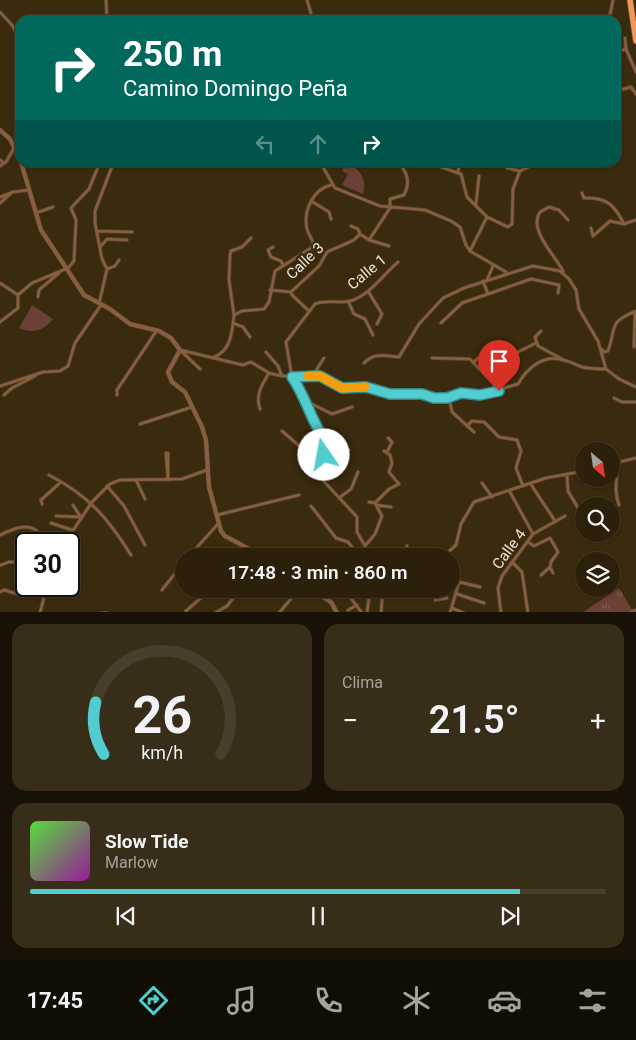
<!DOCTYPE html>
<html lang="es">
<head>
<meta charset="utf-8">
<style>
	:root { --surface:#2c200a; --page:#382d18; --text:#f1f3f6; --muted:#a6a39c; --line:#483e2b; --accent:#52cdcf }
	body { margin:0; font-family:Roboto,sans-serif; background:var(--page); color:var(--text); height:100vh; display:flex; flex-direction:column; font-size:19px; white-space:nowrap }
	* { box-sizing:border-box; margin:0 }
	p { font-size:16px; color:var(--muted) }
	.icon { flex:none; width:28px; height:28px; fill:none; stroke:currentColor; stroke-width:2; stroke-linecap:round; stroke-linejoin:round }
	.map { position:relative; height:612px; overflow:hidden }
	.sheet { display:flex; flex-direction:column; gap:12px; padding:12px; background:#181206; flex:1 }
	.sheet>* { flex:none }
	.hud { position:absolute; left:15px; top:15px; width:606px; height:152px; border-radius:15px; box-shadow:0 1px 4px #0004,0 0 0 1px var(--line); background:#00695c; color:#fff; overflow:hidden }
	.needle { width:32px; rotate:151deg }
	.tools { position:absolute; left:575px; top:442px; display:grid; gap:10px }
	.tools a { display:grid; place-items:center; width:45px; height:45px; border-radius:50%; background:var(--surface); box-shadow:0 1px 4px #0004,0 0 0 1px var(--line); font-size:25px }
	.speed { position:absolute; left:15px; top:532px; display:flex; gap:10px; font-size:25px; font-weight:700; text-align:center }
	.speed>* { display:grid; place-content:center; width:65px; height:65px; border-radius:50%; background:var(--surface); box-shadow:0 1px 4px #0004,0 0 0 1px var(--line); line-height:1 }
	.speed .limit { border:2px solid #111; border-radius:8px; background:#fff; color:#111 }
	.pin { position:absolute; display:grid; place-items:center; width:42px; height:42px; color:#fff; margin:-51px -21px; border-radius:50% 50% 50% 0; rotate:-45deg; box-shadow:0 0 5px #0007 }
	.pin .icon { rotate:45deg }
	.me { position:absolute; width:55px; margin:-28px; rotate:348deg; stroke-linejoin:round; filter:drop-shadow(0 0 4px #0008) }
	.turn { display:flex; align-items:center; gap:18px; height:105px; padding:0 25px; font-size:22px }
	.turn .icon { width:65px; height:65px; stroke-width:2.5 }
	.turn b { display:block; font-size:35px; line-height:42px }
	.lanes { display:flex; align-items:center; height:48px; padding:0 25px; background:#0003; justify-content:center; gap:25px; direction:ltr }
	.lanes .off { opacity:.35 }
	.big { font-size:38px; font-weight:600; line-height:1.1 }
	.sheet .widget { flex:1; display:flex; flex-direction:column; justify-content:center; gap:8px; min-width:0; padding:0 18px; border-radius:15px; background:var(--page) }
	.sheet .dial { align-items:center; gap:0 }
	.dial svg { height:130px; overflow:visible; fill:none; stroke:var(--line); stroke-width:7; stroke-linecap:round; text-anchor:middle }
	.dial text { fill:var(--text); stroke:none }
	.song { display:flex; align-items:center; gap:15px }
	.cover { width:60px; height:60px; border-radius:8px; background:linear-gradient(135deg,hsl(110 70% 55%),hsl(300 70% 35%)) }
	.played { height:5px; border-radius:2px; background:linear-gradient(90deg,var(--accent) 85%,var(--line) 85%) }
	.keys { display:flex; justify-content:space-around; direction:ltr }
	.heat { display:flex; justify-content:space-between; align-items:center; font-size:28px; direction:ltr }
	.sheet .tiles { flex:1; display:grid; gap:12px; grid-template-columns:1fr 1fr }
	.widget:last-child { grid-column:span 2 }
	.trip { position:absolute; left:175px; top:548px; width:285px; height:50px; border-radius:25px; background:var(--surface); box-shadow:0 1px 4px #0004,0 0 0 1px var(--line); font-weight:600; line-height:50px; text-align:center }
	.tab-bar { display:flex; height:80px; justify-content:space-around; align-items:center; background:#120d04; color:var(--muted) }
	.tab-bar .icon { width:35px; height:35px }
	.tab-bar .active { color:var(--accent) }
	.tab-bar b { font-size:22px; color:var(--text) }
	.map>svg:first-child { display:block }
	.park { fill:url(#park-tufts) }
	.pitch { fill:#6d4037 }
	.lines { fill:none; stroke-linecap:round; stroke-linejoin:round }
	.minor-casing { stroke:#57482e; stroke-width:4 }
	.tertiary-casing { stroke:#57482e; stroke-width:5 }
	.trunk-casing { stroke:#57482e; stroke-width:7 }
	.minor { stroke:#895e3f; stroke-width:2.5 }
	.tertiary { stroke:#895e3f; stroke-width:4 }
	.trunk { stroke:#ef9856; stroke-width:5.5 }
	.route-casing { stroke:#358587; stroke-width:12 }
	.route { stroke:#52cdcf; stroke-width:9 }
	.slow { stroke:#f59e0b; stroke-width:9 }
	.labels { text-anchor:middle; stroke-width:5; stroke-linejoin:round; paint-order:stroke }
	.street-label { font-size:15px; fill:#eee4d4; stroke:#3a2a0e }
</style>
</head>
<body>
<div class="map">
<svg width="636" height="613" viewBox="0 0 636 613">
	<defs>
		<pattern id="park-tufts" width="24" height="20" patternUnits="userSpaceOnUse" patternTransform="scale(1.25)"><rect width="24" height="20" fill="#6d4037"/><path d="M3 7l-1-3M5 7V3M7 7l1-3M15 17l-1-3M17 17v-4M19 17l1-3" fill="none" stroke="#825b53"/></pattern>
	</defs>
	<rect width="100%" height="100%" fill="#3a2a0e"/>
	<path class="park" d="M619,588L632,610L628,613H582Z"/>
	<path class="pitch" d="M345,163H352L350,169L352,165C362,172 367,183 363,194L342,185L348,174L342,171Z
		M32,305L53,319C43,331 33,334 19,328Z"/>
	<g class="lines">
		<g class="minor-casing">
			<path id="minor" d="M106,0L107,20
				M307,0L313,20
				M0,12L12,25L20,39
				M609,20L613,0
				M625,38L626,49L636,72
				M616,52L626,49
				M616,91L631,87L636,94
				M0,160L4,163
				M92,162L98,166
				M320,162L335,188L380,206L425,210L451,221L460,227L466,245L470,251L506,272
				M427,162L461,174L467,197L487,217L508,227L512,224L513,189L520,171L539,162
				M506,162L507,168L520,171
				M0,166L6,162L14,148
				M458,172L460,162
				M582,193L584,198C606,197 614,204 624,224
				M0,197L13,192L29,190
				M311,201L329,212L331,219
				M0,203L10,194
				M476,204L479,176
				M36,213L53,207
				M351,226L358,229L360,234
				M591,228L593,236L610,221L624,224L636,220
				M97,231L132,232
				M369,240L390,208V199L404,195C411,182 407,172 398,162
				M100,247L107,239L127,240
				M273,247L268,250L271,257L281,261L283,265
				M470,251L487,217
				M107,269L115,266L119,260
				M563,271C555,255 528,230 540,212L549,207L559,210L568,220
				M487,280L493,266
				M483,281L488,294
				M0,283L18,295
				M270,290L291,292
				M368,291L382,314L377,324
				M291,292L319,266L327,252L354,240L360,234L369,240L389,246
				M291,292L292,295L309,311
				M38,297L39,290L59,273
				M348,301L354,314L365,319L373,335
				M99,304L107,269L102,259L95,223V211L111,169L116,162
				M234,315L229,280L230,255L231,251L242,247L251,238
				M0,322L18,308V295L32,283L68,268L74,261L76,220L71,208L89,189L100,162
				M233,323L243,327L250,337
				M441,323L462,303L531,279L559,285L558,293
				M541,331L535,337L538,346L562,359
				M634,347L635,312
				M600,348L604,352L608,351C617,327 607,323 636,311
				M180,350L243,365L251,362L269,373L282,376H320L342,388L366,387L390,394H422L434,398H447L461,393L480,395L518,384C528,367 544,354 563,360C570,361 576,365 582,367C590,369 598,369 606,369
				M181,351L200,369
				M266,352L278,366L282,376
				M214,357C232,350 232,330 234,315L242,311L264,309L269,302L275,271L311,248L313,243C312,238 308,234 307,229C303,211 313,189 331,185
				M432,358L470,359L499,390
				M513,359L518,352L536,343
				M474,362L492,345
				M364,363C375,352 385,356 399,357L419,324L443,298L464,288L533,266L560,271L569,279L576,290L579,309L598,341L606,369
				M606,369L619,379L636,387
				M313,375L324,358
				M0,386L43,372L60,371L68,366L75,343L101,305
				M4,395L12,388L35,376
				M117,395V390L157,330
				M449,397L452,412L474,432
				M614,398L622,402H636
				M308,402L332,414L352,407
				M260,409C255,395 262,385 269,373
				M140,424L192,407
				M467,426L472,421L484,422L499,437L517,440L521,451L516,468L523,486
				M282,431L304,450L329,458L349,450
				M387,452L392,442L388,438
				M166,453L168,480
				M617,463C618,481 613,487 619,505
				M611,464L636,458
				M49,475C89,496 107,517 131,555
				M567,476L568,491L584,518
				M168,479V453
				M136,480L145,499
				M482,483L492,497
				M530,483L555,521
				M107,486L124,506L145,545
				M510,492L533,534
				M339,498L351,489L358,472
				M369,502L375,503
				M42,504L41,500L61,482
				M73,505L80,516
				M376,505L375,503L389,489L399,484L389,472L392,463L390,455L384,451
				M376,505L391,507
				M311,506L336,538L348,542L357,553L362,554
				M217,515L299,495
				M56,516L81,517
				M51,523L72,530
				M0,535C11,530 26,522 37,531L41,544
				M528,542L534,546L550,538L558,552L551,562L550,567L541,575
				M64,544L92,502L110,484L120,480L182,479L207,470
				M365,546L375,534L382,516L376,505
				M407,546V556
				M189,556L218,524
				M242,556L248,549
				M251,556L255,553
				M363,556L365,546L357,532V517L319,476L318,471L324,458L325,440L318,431L311,409L292,377L286,342L315,304C326,299 338,304 350,301C369,296 383,275 398,262
				M444,556L456,545L461,524L474,502L546,478L584,471
				M512,562L522,572L528,613
				M1,565L9,562H26
				M550,567L553,573
				M224,589L226,592
				M344,589L362,613
				M436,589L435,600L447,598
				M162,590L184,562
				M0,592L4,590L21,595L47,587
				M315,592L320,589
				M457,594L484,603
				M352,598L364,589
				M452,608L464,613
				M348,610L357,605
				M186,611L211,589
				M40,613L47,586
				M102,613H107
				M215,613L227,606L240,589
				M279,613L299,589
				M367,613L370,589
				M381,613L383,589
				M450,613L459,582L480,587
				M501,613L498,588L502,576L533,534L565,516
				M629,613L636,610"/>
		</g>
		<g class="tertiary-casing">
			<path id="tertiary" d="M0,130L10,139L20,160
				M21,162L41,230L84,295L110,309L130,324L159,331L171,338L180,350L168,372L172,382L185,392L202,427L206,440L209,487L221,531L225,536L262,556
				M310,589L331,602L337,613"/>
		</g>
		<g class="trunk-casing">
			<path id="trunk" d="M630,0L636,41"/>
		</g>
		<use href="#minor" class="minor"/>
		<use href="#tertiary" class="tertiary"/>
		<use href="#trunk" class="trunk"/>
	</g>
	<g class="lines">
		<g class="route-casing">
			<path id="route" d="M324,455L325,440C311,421 306,397 292,377L320,376L342,388L366,387L390,394H422L434,398H447L461,393L480,395L499,391"/>
		</g>
		<use href="#route" class="route"/>
		<path class="slow" d="M308,376H320L342,388L365,387"/>
	</g>
	<g class="labels">
		<g class="street-label">
			<text transform="translate(305 261) rotate(-44)" y="5">Calle 3</text>
			<text transform="translate(367 272) rotate(-40)" y="5">Calle 1</text>
			<text transform="translate(509 549) rotate(-54)" y="5">Calle 4</text>
		</g>
	</g>
</svg>
<div class="tools">
<a><svg class="needle" viewBox="-14 -14 28 28"><path d="M0-13l5 13h-10z" fill="#e53935"/><path d="M0 13l5-13h-10z" fill="#a6a39c"/></svg></a>
<a><svg class="icon" aria-label="search" viewBox="0 0 24 24"><circle cx="10" cy="10" r="6"/><path d="M15 15l6 6"/></svg></a>
<a><svg class="icon" aria-label="layers" viewBox="0 0 24 24"><path d="M12 4l9 5-9 5-9-5zM3 14l9 5 9-5"/></svg></a>
</div>
<div class="speed"><div class="limit">30</div></div>
<div class="pin" style="left:499px;top:391px;background:#d93025"><svg class="icon" aria-label="arrive" viewBox="0 0 24 24"><path d="M6 21V4h12l-3 4 3 4H6"/></svg></div>
<svg class="me" style="left:324px;top:455px" viewBox="-20 -20 40 40"><circle r="19" fill="#fff"/><path d="M0-13L10 11 0 6-10 11z" fill="#52cdcf"/></svg>
<div class="trip">17:48 · 3 min · 860 m</div>
<div class="hud">
<div class="turn"><svg class="icon" aria-label="right" viewBox="0 0 24 24"><path d="M7 20v-9h11M14 6l5 5-5 5"/></svg><div><b>250 m</b>Camino Domingo Peña</div></div>
<div class="lanes"><svg class="icon off" aria-label="left" viewBox="0 0 24 24"><path d="M17 20v-9H6M10 6l-5 5 5 5"/></svg><svg class="icon off" aria-label="ahead" viewBox="0 0 24 24"><path d="M12 20V5M6 11l6-6 6 6"/></svg><svg class="icon" aria-label="right" viewBox="0 0 24 24"><path d="M7 20v-9h11M14 6l5 5-5 5"/></svg></div>
</div>
</div>
<section class="sheet">
<div class="tiles">
<div class="widget dial"><svg viewBox="0 0 100 80">
<path d="M14 69A42 42 0 1 1 86 69"/>
<path d="M14 69A42 42 0 0 1 9 37" stroke="#52cdcf"/>
<text x="50" y="56" font-size="32" font-weight="700">26</text>
<text x="50" y="72" font-size="11">km/h</text>
</svg></div>
<div class="widget"><p>Clima</p>
<div class="heat"><a>−</a><b class="big">21.5°</b><a>+</a></div>
</div>
<div class="widget">
<div class="song"><i class="cover"></i><div><b>Slow Tide</b><p>Marlow</p></div></div>
<div class="played"></div>
<div class="keys"><svg class="icon" aria-label="previous" viewBox="0 0 24 24"><path d="M18 5L8 12l10 7zM5 5v14"/></svg><svg class="icon" aria-label="pause" viewBox="0 0 24 24"><path d="M8 5v14M16 5v14"/></svg><svg class="icon" aria-label="next" viewBox="0 0 24 24"><path d="M6 5l10 7-10 7zM19 5v14"/></svg></div>
</div>
</div>
</section>
<nav class="tab-bar">
<b>17:45</b>
<svg class="icon active" aria-label="directions" viewBox="0 0 24 24"><path d="M12 3l9 9-9 9-9-9zM9 14v-3h6M13 9l2 2-2 2"/></svg>
<svg class="icon" aria-label="music" viewBox="0 0 24 24"><path d="M9 18V5l10-2v13"/><circle cx="6" cy="18" r="3"/><circle cx="16" cy="16" r="3"/></svg>
<svg class="icon" aria-label="phone" viewBox="0 0 24 24"><path d="M5 4h4l2 5-3 2q2 4 5 5l2-3 5 2v4C11 20 4 13 5 4z"/></svg>
<svg class="icon" aria-label="climate" viewBox="0 0 24 24"><path d="M12 3v18M4 7l16 10M4 17L20 7"/></svg>
<svg class="icon" aria-label="car" viewBox="0 0 24 24"><path d="M5 17H2v-5l4-1 3-4h7l3 4 3 1v5h-3M9 17h6M6 11h13"/><circle cx="7" cy="17" r="2"/><circle cx="17" cy="17" r="2"/></svg>
<svg class="icon" aria-label="filters" viewBox="0 0 24 24"><path d="M4 7h16M4 17h16"/><circle cx="9" cy="7" r="2"/><circle cx="15" cy="17" r="2"/></svg>
</nav>
</body>
</html>
